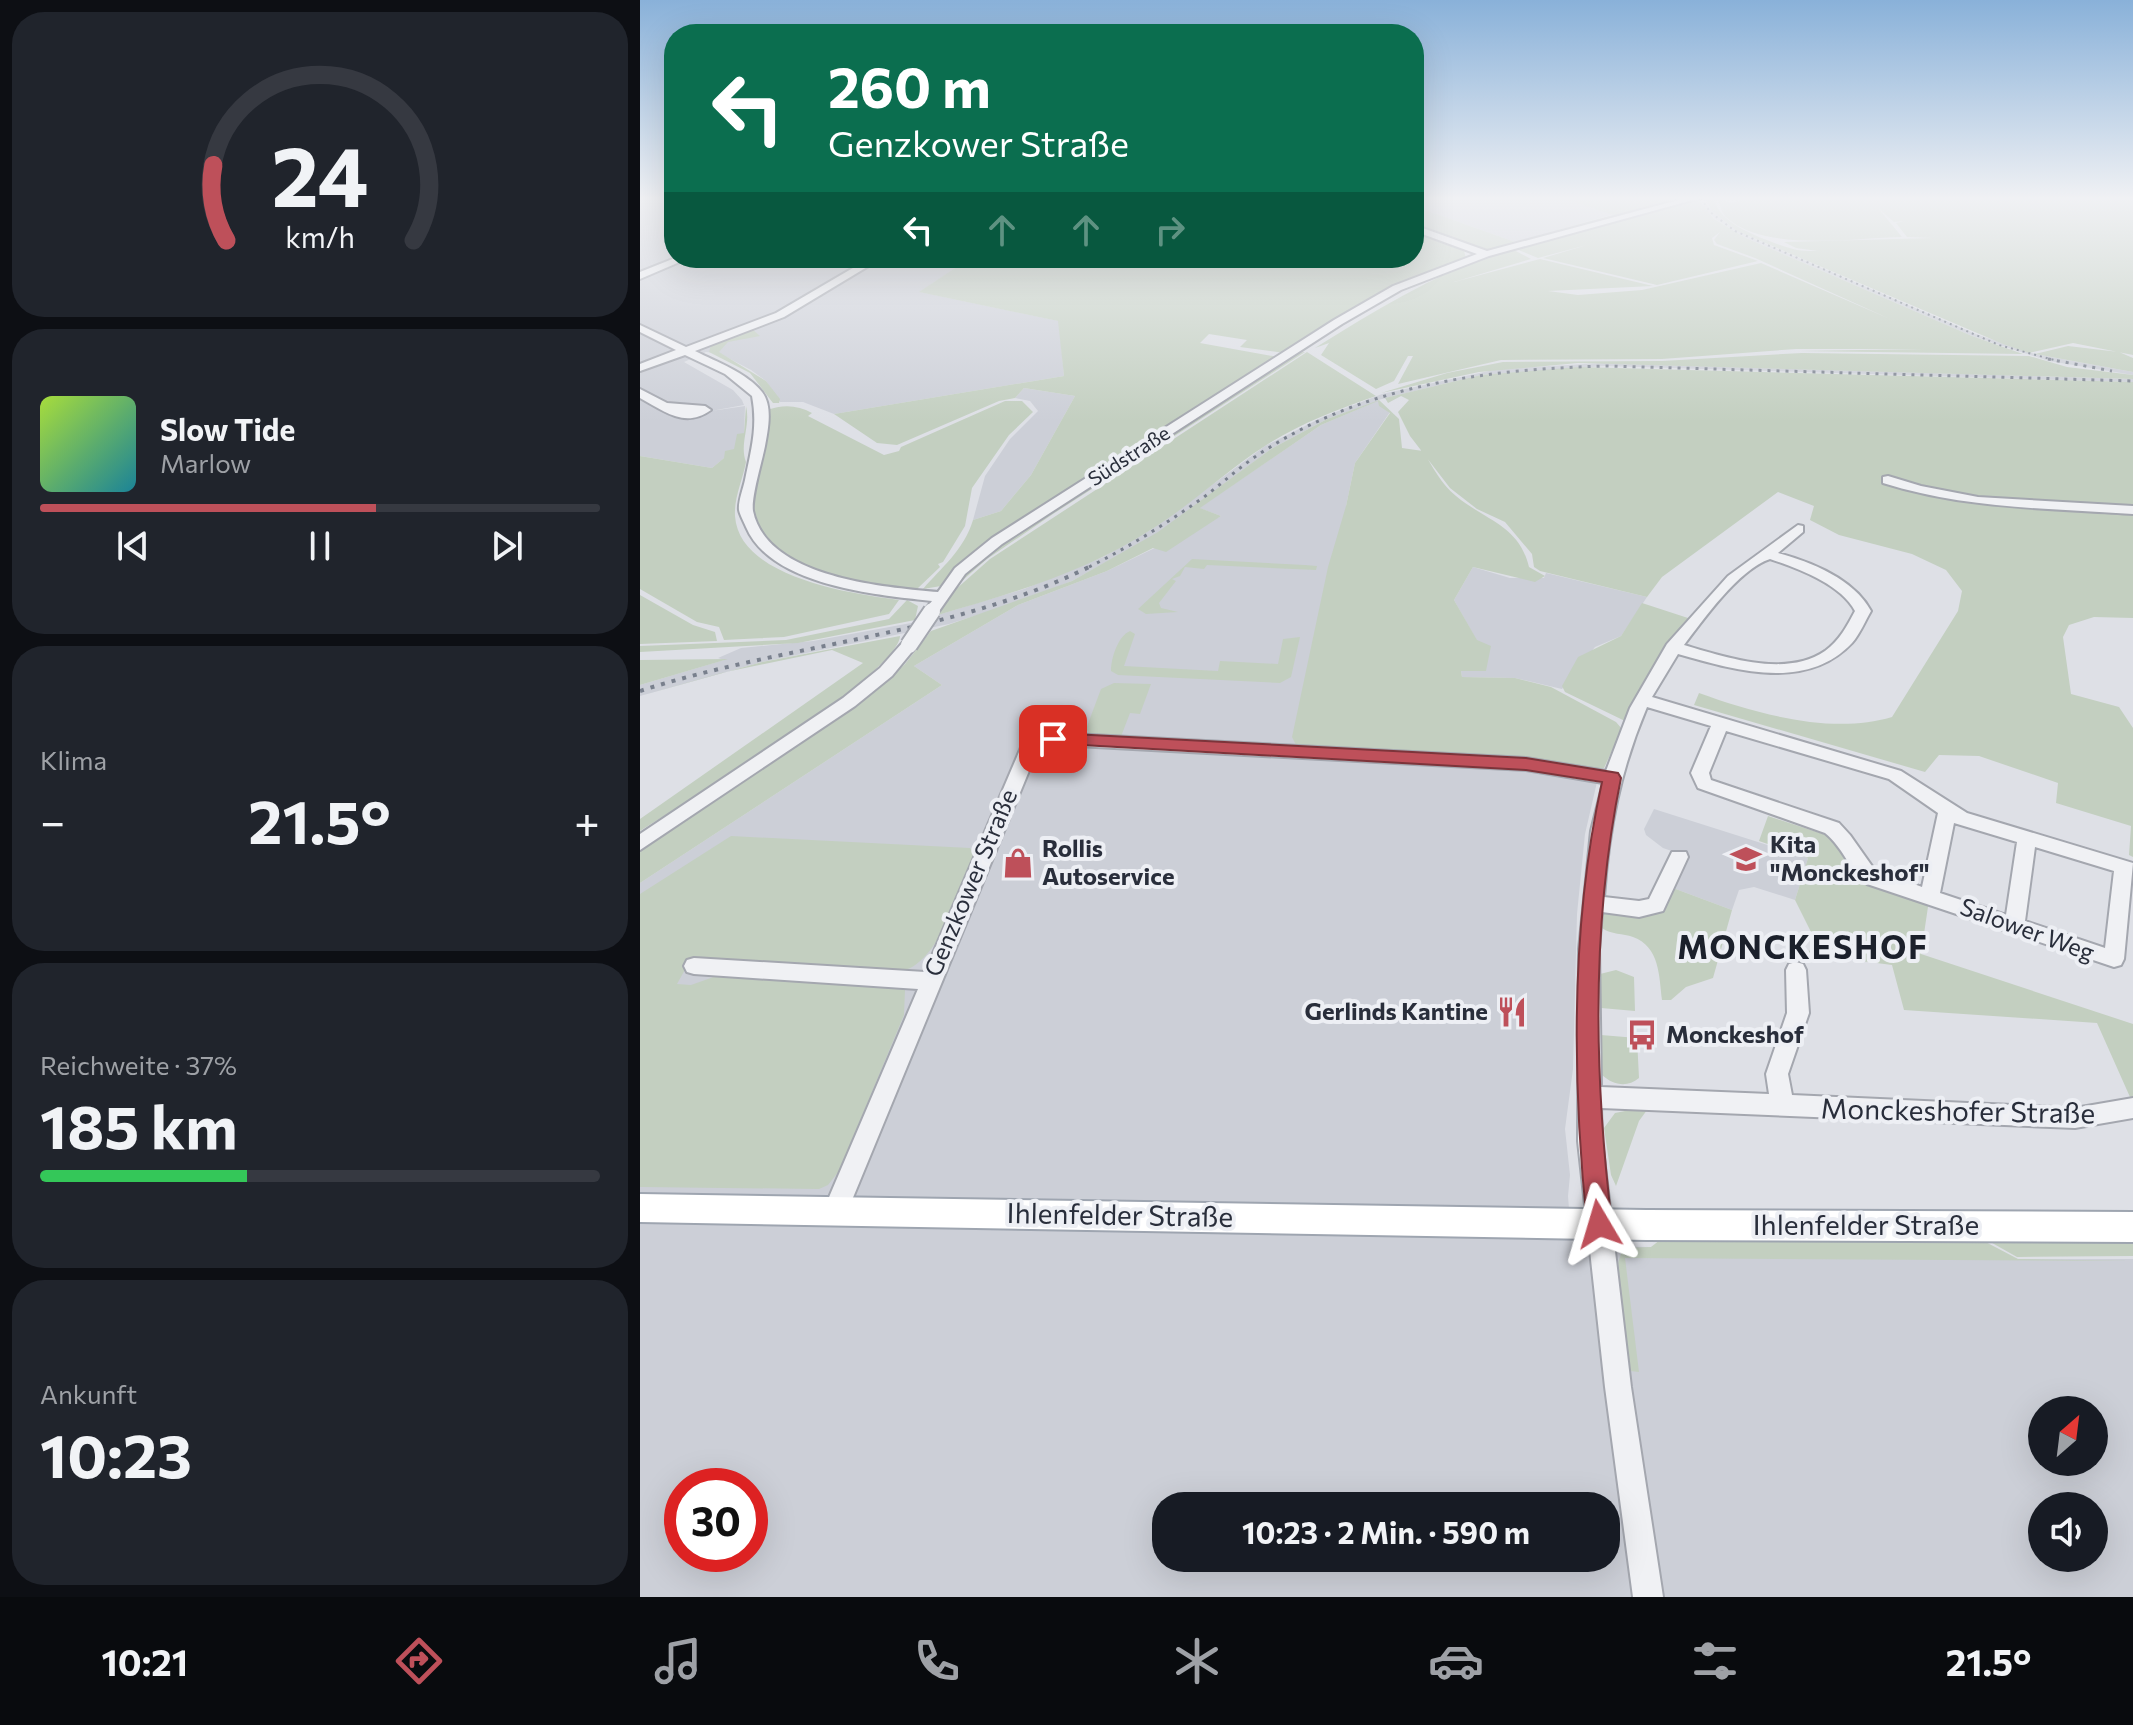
<!DOCTYPE html>
<html lang="de">
<head>
<meta charset="utf-8">
<style>
	:root { --surface:#171b24; --page:#20242c; --text:#f1f3f6; --muted:#9ea1a6; --line:#363941; --accent:#be505a }
	body { margin:0; font-family:Commissioner,sans-serif; background:var(--page); color:var(--text); height:100vh; display:flex; flex-direction:column; font-size:30px; white-space:nowrap }
	* { box-sizing:border-box; margin:0 }
	p { font-size:26px; color:var(--muted) }
	.icon { flex:none; width:44px; height:44px; fill:none; stroke:currentColor; stroke-width:2; stroke-linecap:round; stroke-linejoin:round }
	.map { position:relative; flex:1; overflow:hidden }
	.sheet { display:flex; flex-direction:column; gap:12px; padding:12px; background:#0d0f14; width:640px }
	.sheet>* { flex:none }
	.hud { position:absolute; left:24px; top:24px; width:760px; height:244px; border-radius:32px; box-shadow:0 8px 32px #0002; background:#0b6e4f; color:#fff; overflow:hidden }
	.needle { width:52px; rotate:28deg }
	.tools { position:absolute; left:1388px; top:1396px; display:grid; gap:16px }
	.tools a { display:grid; place-items:center; width:80px; height:80px; border-radius:50%; background:var(--surface); box-shadow:0 8px 32px #0002; font-size:40px }
	.speed { position:absolute; left:24px; top:1468px; display:flex; gap:16px; font-size:40px; font-weight:700; text-align:center }
	.speed>* { display:grid; place-content:center; width:104px; height:104px; border-radius:50%; background:var(--surface); box-shadow:0 8px 32px #0002; line-height:1 }
	.speed .limit { border:12px solid #d22; background:#fff; color:#111 }
	.pin { position:absolute; display:grid; place-items:center; width:68px; height:68px; color:#fff; margin:-34px; border-radius:16px; box-shadow:0 4px 12px #0006 }
	.me { position:absolute; width:88px; margin:-44px; rotate:353deg; stroke-linejoin:round; filter:drop-shadow(0 0 6px #0008) }
	.turn { display:flex; align-items:center; gap:28px; height:168px; padding:0 32px; font-size:36px }
	.turn .icon { width:104px; height:104px; stroke-width:2.5 }
	.turn b { display:block; font-size:56px; line-height:68px }
	.lanes { display:flex; align-items:center; height:76px; padding:0 32px; background:#0003; justify-content:center; gap:40px; direction:ltr }
	.lanes .off { opacity:.35 }
	.big { font-size:60px; font-weight:700; line-height:1.1 }
	.sheet .card { flex:1; display:flex; flex-direction:column; justify-content:center; gap:12px; min-width:0; padding:0 28px; border-radius:32px; background:var(--page) }
	.sheet .dial { align-items:center; gap:0 }
	.dial svg { height:208px; overflow:visible; fill:none; stroke:var(--line); stroke-width:7; stroke-linecap:round; text-anchor:middle }
	.dial text { fill:var(--text); stroke:none }
	.song { display:flex; align-items:center; gap:24px }
	.cover { width:96px; height:96px; border-radius:12px; background:linear-gradient(135deg,hsl(80 70% 55%),hsl(190 70% 35%)) }
	.played { height:8px; border-radius:4px; background:linear-gradient(90deg,var(--accent) 60%,var(--line) 60%) }
	.keys { display:flex; justify-content:space-around; direction:ltr }
	.heat { display:flex; justify-content:space-between; align-items:center; font-size:44px; direction:ltr }
	.charge { height:12px; border-radius:6px; background:linear-gradient(90deg,#34c759 37%,var(--line) 0) }
	.trip { position:absolute; left:512px; top:1492px; width:468px; height:80px; border-radius:32px; background:var(--surface); box-shadow:0 8px 32px #0002; font-weight:700; line-height:80px; text-align:center }
	.dock { display:flex; height:128px; justify-content:space-around; align-items:center; background:#090b0e; color:var(--muted) }
	.dock .icon { width:56px; height:56px }
	.dock .current { color:var(--accent) }
	.dock b { font-size:36px; color:var(--text) }
	main { display:flex; flex:1; min-height:0 }
	.map>svg:first-child { display:block }
	.built { fill:#cccfd7; fill-rule:evenodd }
	.green { fill:#c3cfc0 }
	.lines { fill:none; stroke-linecap:round; stroke-linejoin:round }
	.minor-casing { stroke:#a4a7af; stroke-width:4 }
	.major-casing { stroke:#9ea5b0; stroke-width:4 }
	.minor { fill:#f0f1f4; fill-rule:evenodd }
	.major { fill:#fff; fill-rule:evenodd }
	.rail-far2 { stroke:#79808d; stroke-width:2; stroke-dasharray:2 4; stroke-linecap:butt }
	.rail-far1 { stroke:#79808d; stroke-width:3; stroke-dasharray:3 6; stroke-linecap:butt }
	.rail { stroke:#79808d; stroke-width:4; stroke-dasharray:4 7; stroke-linecap:butt }
	.minor-bridge-casing { stroke:#a4a7af; stroke-width:20; stroke-linecap:butt }
	.minor-bridge { stroke:#f0f1f4; stroke-width:16 }
	.route { fill:#be505a; stroke:#7c343a; stroke-width:2 }
	.labels { text-anchor:middle; stroke-width:8; stroke-linejoin:round; paint-order:stroke }
	.far-street-label { font-size:20px; fill:#292e3b; stroke:#edeff4 }
	.poi-label { font-size:24px; font-weight:bold; fill:#292e3b; stroke:#edeff4; text-anchor:start }
	.street-label { font-size:24px; fill:#292e3b; stroke:#edeff4 }
	.near-street-label { font-size:28px; fill:#292e3b; stroke:#edeff4 }
	.district-label { font-size:32px; font-weight:bold; letter-spacing:2px; fill:#1b202b; stroke:#edeff4 }
</style>
</head>
<body>
<main>
<section class="sheet">
<div class="card dial"><svg viewBox="0 0 100 80">
<path d="M14 69A42 42 0 1 1 86 69"/>
<path d="M14 69A42 42 0 0 1 9 40" stroke="#be505a"/>
<text x="50" y="56" font-size="32" font-weight="700">24</text>
<text x="50" y="72" font-size="11">km/h</text>
</svg></div>
<div class="card">
<div class="song"><i class="cover"></i><div><b>Slow Tide</b><p>Marlow</p></div></div>
<div class="played"></div>
<div class="keys"><svg class="icon" aria-label="previous" viewBox="0 0 24 24"><path d="M18 5L8 12l10 7zM5 5v14"/></svg><svg class="icon" aria-label="pause" viewBox="0 0 24 24"><path d="M8 5v14M16 5v14"/></svg><svg class="icon" aria-label="next" viewBox="0 0 24 24"><path d="M6 5l10 7-10 7zM19 5v14"/></svg></div>
</div>
<div class="card"><p>Klima</p>
<div class="heat"><a>−</a><b class="big">21.5°</b><a>+</a></div>
</div>
<div class="card"><p>Reichweite · 37%</p><b class="big">185 km</b><div class="charge"></div></div>
<div class="card"><p>Ankunft</p><b class="big">10:23</b></div>
</section>
<div class="map">
<svg width="1493" height="1597" viewBox="0 0 1493 1597">
	<rect width="100%" height="100%" fill="#dee0e6"/>
	<path class="built" d="M0,198H34V258H387L374,267L327,260L280,292L419,321L424,376L194,414L163,402H140L126,381L111,370L79,353L66,352L44,362L93,390L102,400L104,405L71,411L105,406L104,433L94,450L72,468L0,456Z
		M787,198H923L974,214L875,242L774,206V203Z
		M1061,204H1066L1089,225L1110,237L1336,334L1395,354L1493,372V375L1409,361L1332,336L1106,238L1075,219Z
		M964,363L1493,379V382L965,366L841,375L738,400L750,412L715,463L706,506L871,757L960,769L945,834L937,914L933,1069L925,1129L930,1175L928,1196L932,1246L1011,1247L1029,1240L1378,1259H1493V1597H0V883L302,685L274,666L378,605L467,571L581,516L559,508L681,425L735,402L687,419L631,449L518,533L432,581L376,603L309,624L122,662L0,696V685L84,660L78,658L101,648L173,641L271,623L384,589L463,557L512,529L625,446L683,417L742,394L858,369ZM1402,1410H1454V1462H1402ZM42,1486H110V1554H42ZM526,1506H966V1558H526ZM1402,1506H1454V1558H1402Z
		M384,388L435,396L391,475L361,511L333,520L345,476L370,439L398,411L390,401L375,398Z
		M833,567L870,578H904L906,573L1007,597L981,636L955,647L922,689L875,678L822,677L821,671L837,641L814,600Z
		M1014,809L1168,858L1155,900L1114,887L1099,890L1092,910L1033,888L1046,856L1023,848L1006,835L1004,829Z"/>
	<path class="green" d="M923,198H1050L913,231L973,215Z
		M1065,198L1076,200C1075,224 1132,243 1153,249C1163,252 1175,250 1185,252L1156,248L1144,242L1293,238L1267,237L1256,223L1264,221L1254,222L1238,208L1262,237C1214,238 1124,252 1087,218C1080,212 1081,204 1076,198H1089L1084,200L1091,203L1113,198H1493V355L1433,343L1389,353L1363,344L1097,231L1072,211Z
		M1059,200L1074,219L1106,238L1332,336L1383,354L1159,351L1284,349H1156L1022,359L861,360L758,384L773,356H768L754,381L736,389L681,355L689,343L675,348C738,309 802,269 872,249L891,259L814,282L900,259L1013,286L908,291L938,295L1002,290L1121,263L1250,319L1115,258L1077,244L1074,240L1080,232L1072,238L1074,245L1118,261L1017,285L903,258L947,245L898,258L876,249Z
		M774,206L875,242L909,235L846,250L774,226Z
		M774,232L824,251L826,258L736,296L645,353L600,347L607,340L569,334L560,343L638,357L354,539L301,586L283,589C301,568 324,550 333,520L361,511L391,475L435,396L384,388L375,398L359,401L257,445L237,443L194,414L424,376L418,321L279,292L327,260L374,267L387,258H774Z
		M112,329L120,336L88,342L79,352L126,381L140,399L139,403H133L110,373L69,352L71,345Z
		M1428,346L1479,352L1493,358V372L1395,354Z
		M665,352L413,514L347,559L316,586L337,560L654,353Z
		M667,352L736,396C698,409 659,424 625,446C586,471 552,504 512,529C448,571 371,594 298,615L315,590L350,559Z
		M1162,353L1389,356L1427,367L1493,375V379L938,363L839,372L741,393L807,373L863,362L1022,361Z
		M939,367L1493,382V618L1454,617L1429,625L1423,637L1431,694L1479,707L1493,728V857L1489,855L1491,826L1416,803L1418,783L1339,756L1299,755L1285,772L1054,705L1059,693C1117,714 1192,735 1252,717L1318,611L1322,591L1306,570L1272,554L1199,535L1170,520L1174,506L1138,492L1022,577L1007,597L900,571L894,567L892,554L865,522L837,509L810,488L770,436L758,412L769,400L761,396L748,403L745,398L841,375Z
		M739,400L759,419L762,448L783,451C792,466 802,485 816,496C846,521 879,525 889,567L905,576L895,582L833,567L814,600L837,640L851,646L846,671H821L822,677L875,678L911,687L976,722L982,729L964,768L946,769L871,757L656,745L652,737L688,567L706,506L715,463L750,413L739,406L738,401L681,425L560,508L581,516L526,552L513,548L467,571L378,605L274,666L302,685L0,883V851L238,689L265,664L291,631L432,581L518,532L631,449L687,419Z
		M365,401H382L393,412L369,435L332,488L325,526L303,562L298,564L300,567L277,589C230,584 115,571 110,508C109,484 123,436 127,410C143,404 158,405 172,413L168,416L244,455L259,451L261,447Z
		M106,406C111,425 99,444 106,462C103,479 94,497 95,516C99,578 213,594 259,600L249,614L144,637L84,640L79,627L57,622L0,589V456L72,468L84,458L85,451L94,449L97,434L104,433Z
		M552,559L665,565L677,566L676,570L567,565L564,569L545,567L540,576L532,579L536,581L519,603L521,608L538,612L506,614L498,609Z
		M0,595L53,625L75,632L77,641L0,644Z
		M267,600L278,606L275,620L158,643L0,652V646L146,640L249,619Z
		M1002,603L1048,618L1020,657L985,721L925,692L922,686L938,657L981,636Z
		M490,631L495,634L484,666L578,671L580,661L638,664L643,639L660,637L651,677L640,683L478,675L471,671C471,658 478,636 490,631Z
		M260,636C258,675 42,804 0,831V819L223,663L192,650L81,673L0,696L122,662Z
		M88,659L0,685V660Z
		M474,683L511,684L500,714L490,713L480,739L452,736L446,729L461,689Z
		M1128,816L1192,837L1223,875L1289,900L1281,954L1493,1024V1096L1490,1097L1457,1023L1264,1010L1252,965L1167,954L1176,942L1155,900L1168,858L1119,841Z
		M91,836L330,848L335,854C320,888 301,960 263,971L52,957L37,984L51,985L82,974L259,985L265,990L264,1015L199,1171L188,1185L179,1189L0,1187V894Z
		M1033,888L1092,910L1073,978L1046,987L1031,1000H1022C1019,976 1020,947 993,937C983,933 971,935 962,928L963,908L999,913Z
		M976,970L994,977L995,1011L961,1008L960,974Z
		M961,1035L997,1038L999,1078C987,1088 973,1085 962,1075Z
		M990,1110H1007L999,1121L976,1186L971,1175L964,1128L975,1113Z
		M1493,1233V1256L1377,1257L1338,1235Z
		M1112,1238H1338L1378,1259L1493,1261L985,1258L999,1372L990,1371L978,1263L983,1248L1011,1247L1020,1240Z"/>
	<g class="lines">
		<g class="minor-casing">
			<path id="minor" d="M1046,198H1060L849,256L761,290L702,324L362,544L325,574L297,614L292,616L284,611L292,601C237,595 131,586 106,527C104,522 100,515 99,510C98,502 103,489 105,480C111,450 118,427 112,396L85,374L45,355L0,371V364L36,350L0,332V325L46,347L136,313L230,258H242L144,317L55,351C77,362 107,373 122,392C133,406 128,430 125,446C122,462 111,497 113,511C127,578 244,587 298,592L315,568L352,538L694,320L753,286L837,254L774,231V225L847,251Z
				M35,258H49L0,279V272Z
				M0,389L27,403L65,406L71,410C45,429 24,411 0,398Z
				M1248,476L1281,486L1338,497L1493,506V514C1408,508 1325,509 1243,483V477Z
				M1158,525L1163,526V532L1138,553C1171,562 1214,579 1231,611C1225,621 1220,634 1212,643C1166,692 1094,670 1038,654L1012,697L1261,771L1327,813L1493,863L1484,959L1481,965L1474,967L1227,884C1209,870 1203,847 1185,833L1058,788L1051,773L1071,726L1007,707C980,771 969,828 964,897L999,901L1009,899L1032,852H1046L1048,857L1023,911L999,917L962,912L959,949L961,1087L1129,1094L1126,1074L1147,1013L1146,970L1149,964L1156,962L1163,964L1166,970L1169,1013L1148,1074L1152,1095L1435,1108L1493,1098V1118L1435,1128L961,1108L962,1141L991,1387L1023,1597H993L965,1387L938,1141L939,949L951,831L963,783L886,770L400,744L205,1217L196,1221L187,1217L184,1209L278,989L54,974L47,972L44,966L47,960L54,958L285,972L385,738L394,732L886,758L966,771L990,708L1027,644L1088,576ZM1130,559C1157,568 1201,584 1215,611C1207,626 1200,640 1185,651C1146,678 1085,657 1044,645C1063,620 1099,569 1130,559ZM1086,731L1249,779L1298,813L1282,887L1234,869L1210,835L1199,823L1071,780L1069,773ZM1314,823L1377,842L1366,915L1300,893ZM1395,847L1474,871L1465,948L1385,921Z
				M269,640L275,642L277,645L275,648L252,676L215,706L0,850V834L203,698L240,668L263,642Z"/>
		</g>
		<g class="major-casing">
			<path id="major" d="M0,1194L1006,1210L1493,1212V1242L1006,1240L0,1222Z"/>
		</g>
		<use href="#minor" class="minor"/>
		<use href="#major" class="major"/>
		<path class="rail-far2" d="M1061,198L1070,212L1095,231L1359,345L1418,361"/>
		<path class="rail-far1" d="M1408,359L1472,371
			M449,567C489,547 527,523 564,497C585,481 604,463 627,449C729,384 849,369 967,366L1493,381"/>
		<path class="rail" d="M0,691C148,643 312,636 453,565"/>
		<g class="minor-bridge-casing">
			<path id="minor-bridge" d="M269,645L292,611"/>
		</g>
		<use href="#minor-bridge" class="minor-bridge"/>
	</g>
	<linearGradient id="sky" x2="0" y2="1"><stop stop-color="#89b1d9"/><stop offset="0.47" stop-color="#f0f1f4"/><stop offset="1" stop-color="#f0f1f4" stop-opacity="0"/></linearGradient>
	<rect width="1493" height="422" fill="url(#sky)"/>
	<path class="route" d="M413,733L886,758L978,773L981,778C951,923 954,1077 972,1224L968,1233L959,1236L951,1233L947,1224C932,1079 930,926 962,782L886,770L407,743V734Z"/>
	<defs>
		<g id="school-bare" transform="scale(2.4)"><path d="M0-5L7-2L0 1L-7-2ZM-4 1L0 2.5L4 1V4Q0 6-4 4Z" fill="#be505a" stroke="#edeff4" stroke-width="2.5" paint-order="stroke"/></g>
		<g id="shop-bare" transform="scale(2.4)"><path d="M-5-2.5h2.3a2.7 3.5 0 0 1 5.4 0H5L5.5 6h-11ZM-1.5-2.5h3a1.5 2.3 0 0 0-3 0Z" fill="#be505a" stroke="#edeff4" stroke-width="2.5" paint-order="stroke"/></g>
		<g id="restaurant-bare" transform="scale(2.4)"><path d="M-5-6h1v4h1v-4h1v4h1v-4h1v5L-1.5 .5V6h-2V.5L-5-1ZM5-6V6H3V1.5H1.5Q1.5-4 5-6Z" fill="#be505a" stroke="#edeff4" stroke-width="2.5" paint-order="stroke"/></g>
		<g id="bus-bare" transform="scale(2.4)"><path d="M-5-6H5V4H4V6H2V4H-2V6H-4V4H-5ZM-3.5-4V0h7V-4ZM-3.5 1.2v1.5H-2V1.2ZM2 1.2v1.5H3.5V1.2Z" fill="#be505a" stroke="#edeff4" stroke-width="2.5" paint-order="stroke"/></g>
	</defs>
	<g fill-rule="evenodd">
		<use href="#school-bare" x="1106" y="859"/>
		<use href="#shop-bare" x="378" y="863"/>
		<use href="#restaurant-bare" x="872" y="1012"/>
		<use href="#bus-bare" x="1002" y="1035"/>
	</g>
	<g class="labels">
		<g class="far-street-label">
			<text transform="translate(489 456) rotate(-33)" y="7">Südstraße</text>
		</g>
		<g class="poi-label">
			<text x="1130" y="853">Kita<tspan x="1130" dy="28">"Monckeshof"</tspan></text>
			<text x="402" y="857">Rollis<tspan x="402" dy="28">Autoservice</tspan></text>
			<text x="848" y="1020" text-anchor="end">Gerlinds Kantine</text>
			<text x="1026" y="1043">Monckeshof</text>
		</g>
		<g class="street-label">
			<text transform="translate(331 883) rotate(-67)" y="8">Genzkower Straße</text>
			<text transform="translate(1387 930) rotate(20)" y="8">Salower Weg</text>
		</g>
		<g class="near-street-label">
			<text transform="translate(1318 1111) rotate(1)" y="10">Monckeshofer Straße</text>
			<text transform="translate(480 1215) rotate(1)" y="10">Ihlenfelder Straße</text>
			<text x="1226" y="1235">Ihlenfelder Straße</text>
		</g>
		<g class="district-label">
			<text x="1163" y="959">MONCKESHOF</text>
		</g>
	</g>
</svg>
<div class="tools">
<a><svg class="needle" viewBox="-14 -14 28 28"><path d="M0-13l5 13h-10z" fill="#e53935"/><path d="M0 13l5-13h-10z" fill="#9ea1a6"/></svg></a>
<a><svg class="icon" aria-label="sound" viewBox="0 0 24 24"><path d="M4 9h4l5-4v14l-5-4H4zM17 9q2 3 0 6"/></svg></a>
</div>
<div class="speed"><div class="limit">30</div></div>
<div class="pin" style="left:413px;top:739px;background:#d93025"><svg class="icon" aria-label="arrive" viewBox="0 0 24 24"><path d="M6 21V4h12l-3 4 3 4H6"/></svg></div>
<svg class="me" style="left:959px;top:1224px" viewBox="-20 -20 40 40"><path d="M0-17L14 15 0 8-14 15z" fill="#be505a" stroke="#fff" stroke-width="4"/></svg>
<div class="trip">10:23 · 2 Min. · 590 m</div>
<div class="hud">
<div class="turn"><svg class="icon" aria-label="left" viewBox="0 0 24 24"><path d="M17 20v-9H6M10 6l-5 5 5 5"/></svg><div><b>260 m</b>Genzkower Straße</div></div>
<div class="lanes"><svg class="icon" aria-label="left" viewBox="0 0 24 24"><path d="M17 20v-9H6M10 6l-5 5 5 5"/></svg><svg class="icon off" aria-label="ahead" viewBox="0 0 24 24"><path d="M12 20V5M6 11l6-6 6 6"/></svg><svg class="icon off" aria-label="ahead" viewBox="0 0 24 24"><path d="M12 20V5M6 11l6-6 6 6"/></svg><svg class="icon off" aria-label="right" viewBox="0 0 24 24"><path d="M7 20v-9h11M14 6l5 5-5 5"/></svg></div>
</div>
</div>
</main>
<nav class="dock">
<b>10:21</b>
<svg class="icon current" aria-label="directions" viewBox="0 0 24 24"><path d="M12 3l9 9-9 9-9-9zM9 14v-3h6M13 9l2 2-2 2"/></svg>
<svg class="icon" aria-label="music" viewBox="0 0 24 24"><path d="M9 18V5l10-2v13"/><circle cx="6" cy="18" r="3"/><circle cx="16" cy="16" r="3"/></svg>
<svg class="icon" aria-label="phone" viewBox="0 0 24 24"><path d="M5 4h4l2 5-3 2q2 4 5 5l2-3 5 2v4C11 20 4 13 5 4z"/></svg>
<svg class="icon" aria-label="climate" viewBox="0 0 24 24"><path d="M12 3v18M4 7l16 10M4 17L20 7"/></svg>
<svg class="icon" aria-label="car" viewBox="0 0 24 24"><path d="M5 17H2v-5l4-1 3-4h7l3 4 3 1v5h-3M9 17h6M6 11h13"/><circle cx="7" cy="17" r="2"/><circle cx="17" cy="17" r="2"/></svg>
<svg class="icon" aria-label="filters" viewBox="0 0 24 24"><path d="M4 7h16M4 17h16"/><circle cx="9" cy="7" r="2"/><circle cx="15" cy="17" r="2"/></svg>
<b>21.5°</b>
</nav>
</body>
</html>
